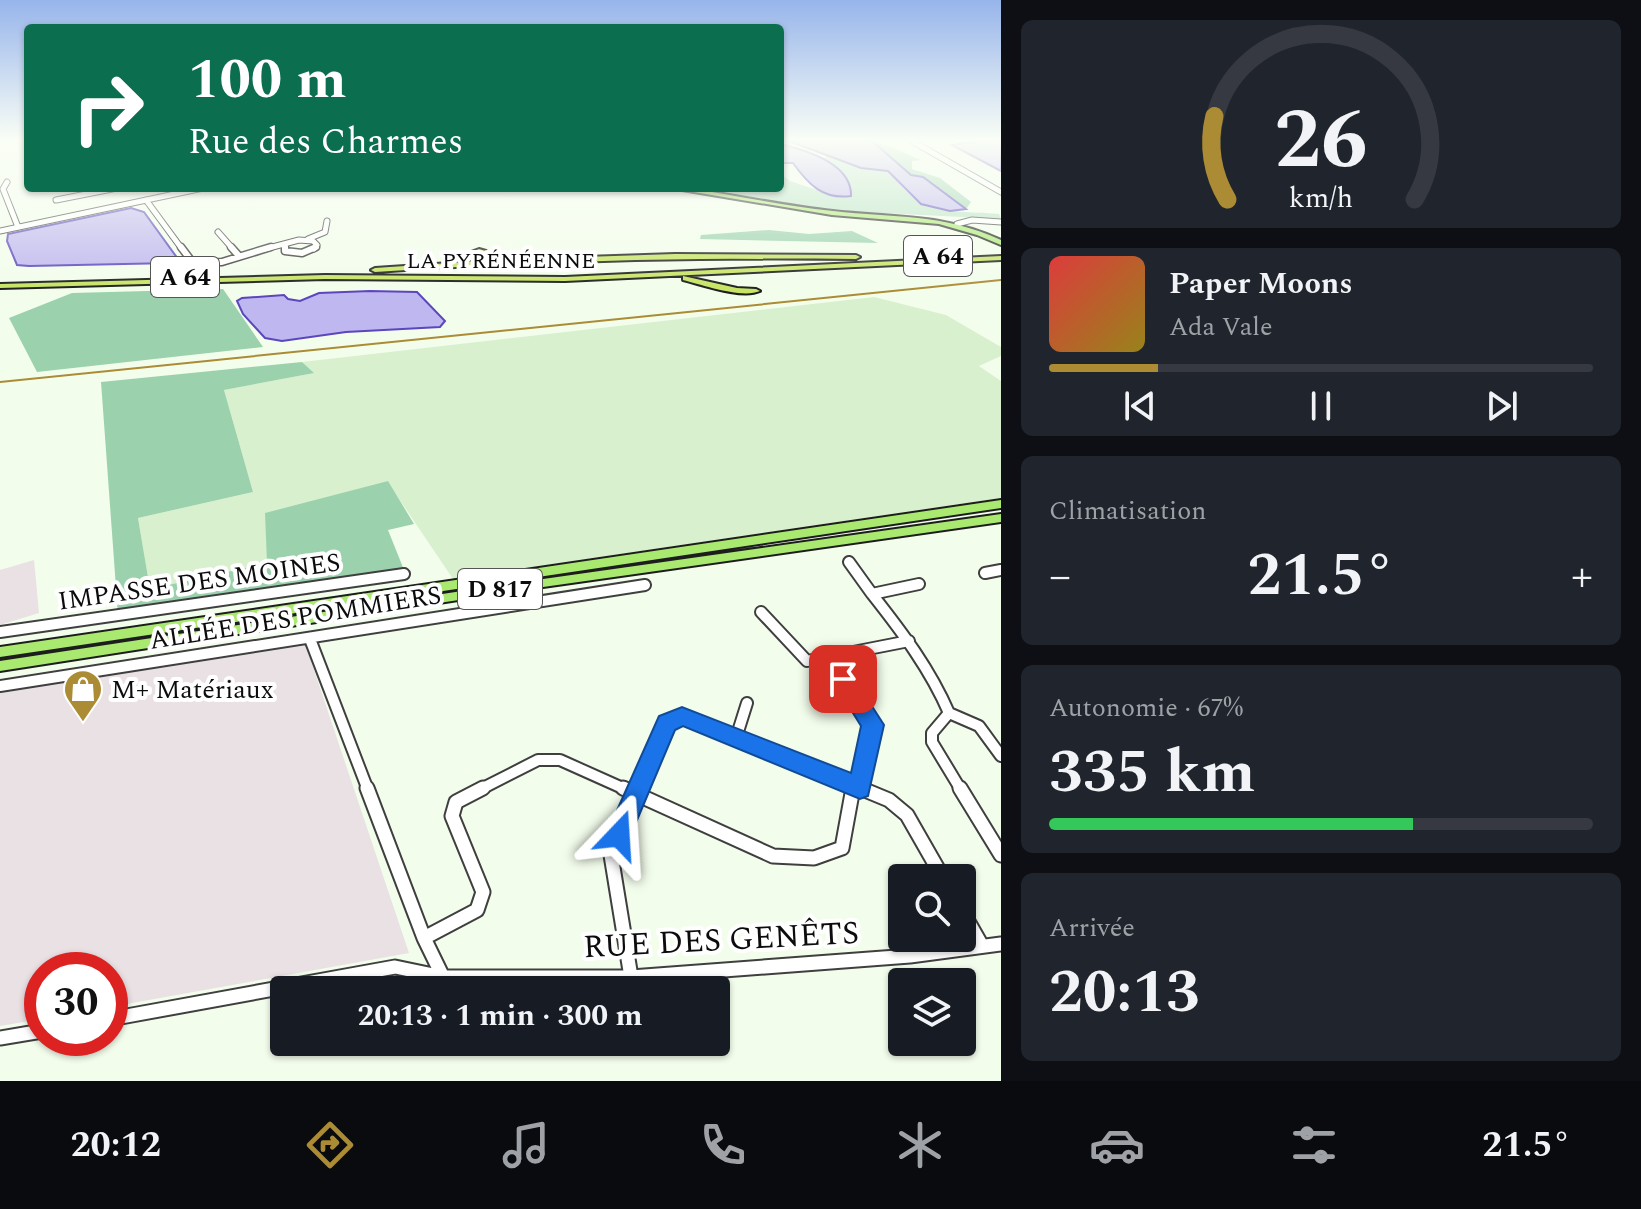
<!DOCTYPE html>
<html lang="fr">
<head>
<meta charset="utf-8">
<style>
	:root { --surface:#171b24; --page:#20242c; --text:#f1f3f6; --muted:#9ea1a6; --line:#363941; --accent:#ab8b34 }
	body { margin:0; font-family:Spectral,serif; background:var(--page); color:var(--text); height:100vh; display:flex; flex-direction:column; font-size:30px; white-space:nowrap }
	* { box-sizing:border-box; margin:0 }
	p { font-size:26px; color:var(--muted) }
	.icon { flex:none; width:44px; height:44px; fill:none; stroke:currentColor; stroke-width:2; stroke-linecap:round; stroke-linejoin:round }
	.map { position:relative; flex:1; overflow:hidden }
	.sheet { display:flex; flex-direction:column; gap:20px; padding:20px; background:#0d0f14; width:640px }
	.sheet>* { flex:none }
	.hud { position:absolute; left:24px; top:24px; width:760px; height:168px; border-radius:8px; box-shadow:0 2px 6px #0004; background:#0b6e4f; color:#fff; overflow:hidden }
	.fabs { position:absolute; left:888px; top:864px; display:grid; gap:16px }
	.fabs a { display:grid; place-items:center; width:88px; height:88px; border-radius:8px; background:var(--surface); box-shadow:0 2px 6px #0004; font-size:40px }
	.speed { position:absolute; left:24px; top:952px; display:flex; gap:16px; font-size:40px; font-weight:700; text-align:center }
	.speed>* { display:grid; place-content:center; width:104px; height:104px; border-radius:50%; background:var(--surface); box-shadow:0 2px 6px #0004; line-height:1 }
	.speed .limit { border:12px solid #d22; background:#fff; color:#111 }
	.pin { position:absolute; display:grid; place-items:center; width:68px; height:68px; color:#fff; margin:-34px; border-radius:16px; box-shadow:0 4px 12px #0006 }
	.me { position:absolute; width:88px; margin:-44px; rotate:20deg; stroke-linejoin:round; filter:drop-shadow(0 0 6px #0008) }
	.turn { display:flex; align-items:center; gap:28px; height:168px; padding:0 32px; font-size:36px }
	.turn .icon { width:104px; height:104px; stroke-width:2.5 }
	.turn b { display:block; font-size:56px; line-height:68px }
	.big { font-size:60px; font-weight:700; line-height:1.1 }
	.sheet .card { flex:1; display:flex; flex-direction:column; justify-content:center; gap:12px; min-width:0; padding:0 28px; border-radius:12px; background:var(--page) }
	.sheet .dial { align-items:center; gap:0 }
	.dial svg { height:208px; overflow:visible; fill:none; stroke:var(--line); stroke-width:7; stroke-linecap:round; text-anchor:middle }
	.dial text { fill:var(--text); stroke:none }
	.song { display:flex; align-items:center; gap:24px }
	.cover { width:96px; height:96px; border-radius:12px; background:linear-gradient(135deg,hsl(0 70% 55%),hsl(50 70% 35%)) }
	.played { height:8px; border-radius:4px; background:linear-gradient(90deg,var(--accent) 20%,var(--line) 20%) }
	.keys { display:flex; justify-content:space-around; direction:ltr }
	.heat { display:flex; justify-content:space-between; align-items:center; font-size:44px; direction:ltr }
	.charge { height:12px; border-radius:6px; background:linear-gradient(90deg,#34c759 67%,var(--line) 0) }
	.trip { position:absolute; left:270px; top:976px; width:460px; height:80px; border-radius:8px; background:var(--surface); box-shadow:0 2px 6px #0004; font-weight:700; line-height:80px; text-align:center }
	.tabs { display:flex; height:128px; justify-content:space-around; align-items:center; background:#090b0e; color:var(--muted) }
	.tabs .icon { width:56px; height:56px }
	.tabs .on { color:var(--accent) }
	.tabs b { font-size:36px; color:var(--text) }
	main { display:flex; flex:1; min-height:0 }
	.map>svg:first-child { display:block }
	.industrial { fill:#eae1e4 }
	.farmland { fill:#d9f0cf }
	.green { fill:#bae3c5 }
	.forest { fill:#9bd2ad }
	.water { fill:#bfb7ef; stroke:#5b46bd; stroke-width:2 }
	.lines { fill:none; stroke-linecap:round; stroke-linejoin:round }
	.minor-far3-casing { stroke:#3f3f3f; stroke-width:7 }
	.minor-far2-casing { stroke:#3f3f3f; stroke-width:9 }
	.minor-far1-casing { stroke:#3f3f3f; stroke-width:14 }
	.minor-casing { stroke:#3f3f3f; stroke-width:17 }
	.major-casing { stroke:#1d1d1d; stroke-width:4 }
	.highway-casing { stroke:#1d1d1d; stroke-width:4 }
	.minor-far3 { stroke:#fff; stroke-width:5 }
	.minor-far2 { stroke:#fff; stroke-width:6 }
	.minor-far1 { stroke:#fff; stroke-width:10 }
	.minor { stroke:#fff; stroke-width:13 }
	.major { fill:#a9e970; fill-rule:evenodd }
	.highway { fill:#c6e464; fill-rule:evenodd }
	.rail { stroke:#ab8b34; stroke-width:2 }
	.route { fill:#1a73e8; stroke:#114b97; stroke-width:2 }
	.labels { text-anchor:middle; stroke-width:8; stroke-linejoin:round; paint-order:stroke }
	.far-street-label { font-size:22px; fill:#0c0c0c; stroke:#fff }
	.shield { fill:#fff; stroke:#555; stroke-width:2 }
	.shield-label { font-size:24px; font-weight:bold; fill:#0c0c0c }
	.street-label { font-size:26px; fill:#0c0c0c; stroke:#fff }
	.poi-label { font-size:26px; fill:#0c0c0c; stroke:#fff; text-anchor:start }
	.near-street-label { font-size:32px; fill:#0c0c0c; stroke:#fff }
</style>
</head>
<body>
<main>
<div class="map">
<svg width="1001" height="1081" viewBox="0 0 1001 1081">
	<rect width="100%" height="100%" fill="#f3fdec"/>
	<path class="industrial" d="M34,560L39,613L0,625V570Z
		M305,643L409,953L110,1007V970H42V1019L0,1026V689Z"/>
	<path class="farmland" d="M874,297L946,315L1001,347V356L979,366L1001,381V498L453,579L387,481L267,563L150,589L138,518L253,492L224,390L313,373L302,362Z"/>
	<path class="green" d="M826,156L861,168L888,171C896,180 905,191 914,198C937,215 972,211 999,214L1001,219L824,210L686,188H780V173L790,181L820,191L840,168L822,160Z"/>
	<path class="forest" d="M872,141C878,141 912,156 921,160L912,161V169L940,178L971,202L966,209L923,177L911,175Z
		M769,230L809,234L852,231L878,243L700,239L701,235Z
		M223,289L263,347L37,372L9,318L72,293Z
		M302,362L314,373L224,390L253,492L138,518L150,589L267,563L265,513L388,481L414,524L388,530L406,575L118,615L101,382Z"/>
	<path class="water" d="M789,141H872L911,175L923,177L966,209L950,211L921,204L888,171L861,168Z
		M980,141H1001V171L952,145Z
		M780,144C806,150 852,164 851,196C823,200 808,184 793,163H780Z
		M131,208L144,212L178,259L171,263L29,266L17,265L7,241L8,234Z
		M370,291L417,292L445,321L440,327L346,332L282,341L265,338L243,314L237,301L242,298L284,295L288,299L300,301L319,293Z"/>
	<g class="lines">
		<g class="minor-far3-casing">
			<path id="minor-far3" d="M912,141L1001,192
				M7,182L3,189L18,227
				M56,200L117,188
				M146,200L182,249
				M957,224L972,220L1001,222
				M0,231L203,188
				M218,232L233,249
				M308,239L325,232L327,221
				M285,244V249
				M265,249L299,240L313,241L317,245L314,249"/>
		</g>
		<g class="minor-far2-casing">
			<path id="minor-far2" d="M181,247L193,263L222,262L271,247
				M231,247L239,256
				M285,247V251L302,253L316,247"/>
		</g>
		<g class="minor-far1-casing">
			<path id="minor-far1" d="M849,562L872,594
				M985,573L1001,570
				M919,584L872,594C902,632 930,669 949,713L932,733V742L961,790
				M761,612L807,661L909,641
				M0,632L404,574
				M310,639L368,790
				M843,679L873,725L860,788
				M0,686L645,585
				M949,713L979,726L1001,756
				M736,738L747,703
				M479,790L538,760H560L627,790
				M636,790L667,723L682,716L865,790
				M853,790L854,785"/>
		</g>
		<g class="minor-casing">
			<path id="minor" d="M367,788L424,938L443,977
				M623,788L773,856L814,858L842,848L853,788
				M860,788L889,800L907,815L943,878
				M960,788L1001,855
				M962,911L982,946
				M424,938L477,910L483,892L452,816L456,802L483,788
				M631,977L611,855L637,788
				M110,1019L395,967L443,977H631L910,956L1001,944
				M0,1038L42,1031"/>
		</g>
		<g class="major-casing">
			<path id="major" d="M670,188L693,189C739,196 786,206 833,211C895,218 942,213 1001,240V245L977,235L939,224L832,215Z
				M1001,500V508L0,657V647Z
				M1001,514V522L529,589L0,671V661L529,581Z"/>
		</g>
		<g class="highway-casing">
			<path id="highway" d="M479,249L486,251L477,255L485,256V260L463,255Z
				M675,254L856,255L860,257L856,259C695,257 535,261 375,272L371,270L375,268L495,260Z
				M1001,256V260L565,281L325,279L0,288V284L325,275L565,277Z
				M683,276L737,288L756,289L760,291C742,299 703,285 683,280Z"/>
		</g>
		<use href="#minor-far3" class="minor-far3"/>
		<use href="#minor-far2" class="minor-far2"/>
		<use href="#minor-far1" class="minor-far1"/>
		<use href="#minor" class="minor"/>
		<use href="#major" class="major"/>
		<use href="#highway" class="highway"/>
		<path class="rail" d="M0,382L1001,280"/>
	</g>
	<linearGradient id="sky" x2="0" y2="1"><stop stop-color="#97b5eb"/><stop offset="0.48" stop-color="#fafef6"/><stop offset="1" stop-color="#fafef6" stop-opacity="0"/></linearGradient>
	<rect width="1001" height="292" fill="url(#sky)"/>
	<path class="route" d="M843,670L850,672L884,725L868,796L860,799L683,726L675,730L627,844L619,847L610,844L606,835L659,716L682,707L851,773L861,726L832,679L835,672Z"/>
	<defs>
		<g id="shop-pin" transform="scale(2)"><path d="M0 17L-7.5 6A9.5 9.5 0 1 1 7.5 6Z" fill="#ab8b34" stroke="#fff"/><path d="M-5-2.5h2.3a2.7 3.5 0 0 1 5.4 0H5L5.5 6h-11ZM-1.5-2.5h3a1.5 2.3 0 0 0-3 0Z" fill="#fff"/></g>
	</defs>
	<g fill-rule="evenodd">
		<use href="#shop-pin" x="83" y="689"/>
	</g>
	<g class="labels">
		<g class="far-street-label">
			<text x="501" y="268">LA PYRÉNÉENNE</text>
		</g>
		<g class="shield">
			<rect x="904" y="236" width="68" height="40" rx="6"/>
			<rect x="151" y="257" width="68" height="40" rx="6"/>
			<rect x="458" y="569" width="84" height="40" rx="6"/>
		</g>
		<g class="shield-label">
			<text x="938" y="264">A 64</text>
			<text x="185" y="285">A 64</text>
			<text x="500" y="597">D 817</text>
		</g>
		<g class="street-label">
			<text transform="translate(199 581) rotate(-8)" y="9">IMPASSE DES MOINES</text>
			<text transform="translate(295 617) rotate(-9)" y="9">ALLÉE DES POMMIERS</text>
		</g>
		<g class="poi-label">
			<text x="111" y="698">M+ Matériaux</text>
		</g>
		<g class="near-street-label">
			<text transform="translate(721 939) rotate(-3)" y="11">RUE DES GENÊTS</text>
		</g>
	</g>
</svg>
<div class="fabs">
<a><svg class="icon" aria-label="search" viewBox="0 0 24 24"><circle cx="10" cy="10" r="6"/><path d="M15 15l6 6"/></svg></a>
<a><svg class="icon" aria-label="layers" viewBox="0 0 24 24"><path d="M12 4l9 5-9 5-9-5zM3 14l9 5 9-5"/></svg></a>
</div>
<div class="speed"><div class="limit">30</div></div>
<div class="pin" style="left:843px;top:679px;background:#d93025"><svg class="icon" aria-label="arrive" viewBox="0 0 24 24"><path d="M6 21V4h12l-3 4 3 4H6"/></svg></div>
<svg class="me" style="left:619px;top:835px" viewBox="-20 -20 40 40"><path d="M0-17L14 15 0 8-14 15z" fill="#1a73e8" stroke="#fff" stroke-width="4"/></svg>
<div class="trip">20:13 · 1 min · 300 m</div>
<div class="hud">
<div class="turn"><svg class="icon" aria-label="right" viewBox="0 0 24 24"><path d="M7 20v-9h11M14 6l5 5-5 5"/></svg><div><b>100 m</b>Rue des Charmes</div></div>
</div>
</div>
<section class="sheet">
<div class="card dial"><svg viewBox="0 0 100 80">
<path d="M14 69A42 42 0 1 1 86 69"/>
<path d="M14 69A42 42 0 0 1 9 37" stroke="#ab8b34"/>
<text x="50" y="56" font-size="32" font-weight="700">26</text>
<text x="50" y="72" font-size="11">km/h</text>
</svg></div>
<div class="card">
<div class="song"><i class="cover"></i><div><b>Paper Moons</b><p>Ada Vale</p></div></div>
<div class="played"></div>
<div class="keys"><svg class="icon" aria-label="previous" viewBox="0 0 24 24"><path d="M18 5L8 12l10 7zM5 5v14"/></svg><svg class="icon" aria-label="pause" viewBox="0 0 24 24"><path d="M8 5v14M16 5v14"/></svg><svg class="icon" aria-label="next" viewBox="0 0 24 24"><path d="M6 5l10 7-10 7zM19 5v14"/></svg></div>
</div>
<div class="card"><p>Climatisation</p>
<div class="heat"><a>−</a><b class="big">21.5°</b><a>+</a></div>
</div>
<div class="card"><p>Autonomie · 67%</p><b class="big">335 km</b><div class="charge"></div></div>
<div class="card"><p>Arrivée</p><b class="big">20:13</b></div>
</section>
</main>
<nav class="tabs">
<b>20:12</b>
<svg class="icon on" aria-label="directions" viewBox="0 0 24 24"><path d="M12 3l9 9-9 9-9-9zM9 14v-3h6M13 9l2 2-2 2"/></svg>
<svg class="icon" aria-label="music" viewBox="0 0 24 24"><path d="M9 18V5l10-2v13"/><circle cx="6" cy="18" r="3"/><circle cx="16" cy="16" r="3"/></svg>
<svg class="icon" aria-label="phone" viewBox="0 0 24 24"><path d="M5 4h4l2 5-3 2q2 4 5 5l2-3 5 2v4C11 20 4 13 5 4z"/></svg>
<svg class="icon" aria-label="climate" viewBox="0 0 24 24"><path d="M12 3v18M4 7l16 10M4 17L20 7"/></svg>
<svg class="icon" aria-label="car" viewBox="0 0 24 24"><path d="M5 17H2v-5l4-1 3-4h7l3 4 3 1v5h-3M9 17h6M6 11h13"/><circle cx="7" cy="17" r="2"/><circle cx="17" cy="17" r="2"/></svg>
<svg class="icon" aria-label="filters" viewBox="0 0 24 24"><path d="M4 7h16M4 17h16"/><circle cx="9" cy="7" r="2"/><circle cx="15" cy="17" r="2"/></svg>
<b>21.5°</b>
</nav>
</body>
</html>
